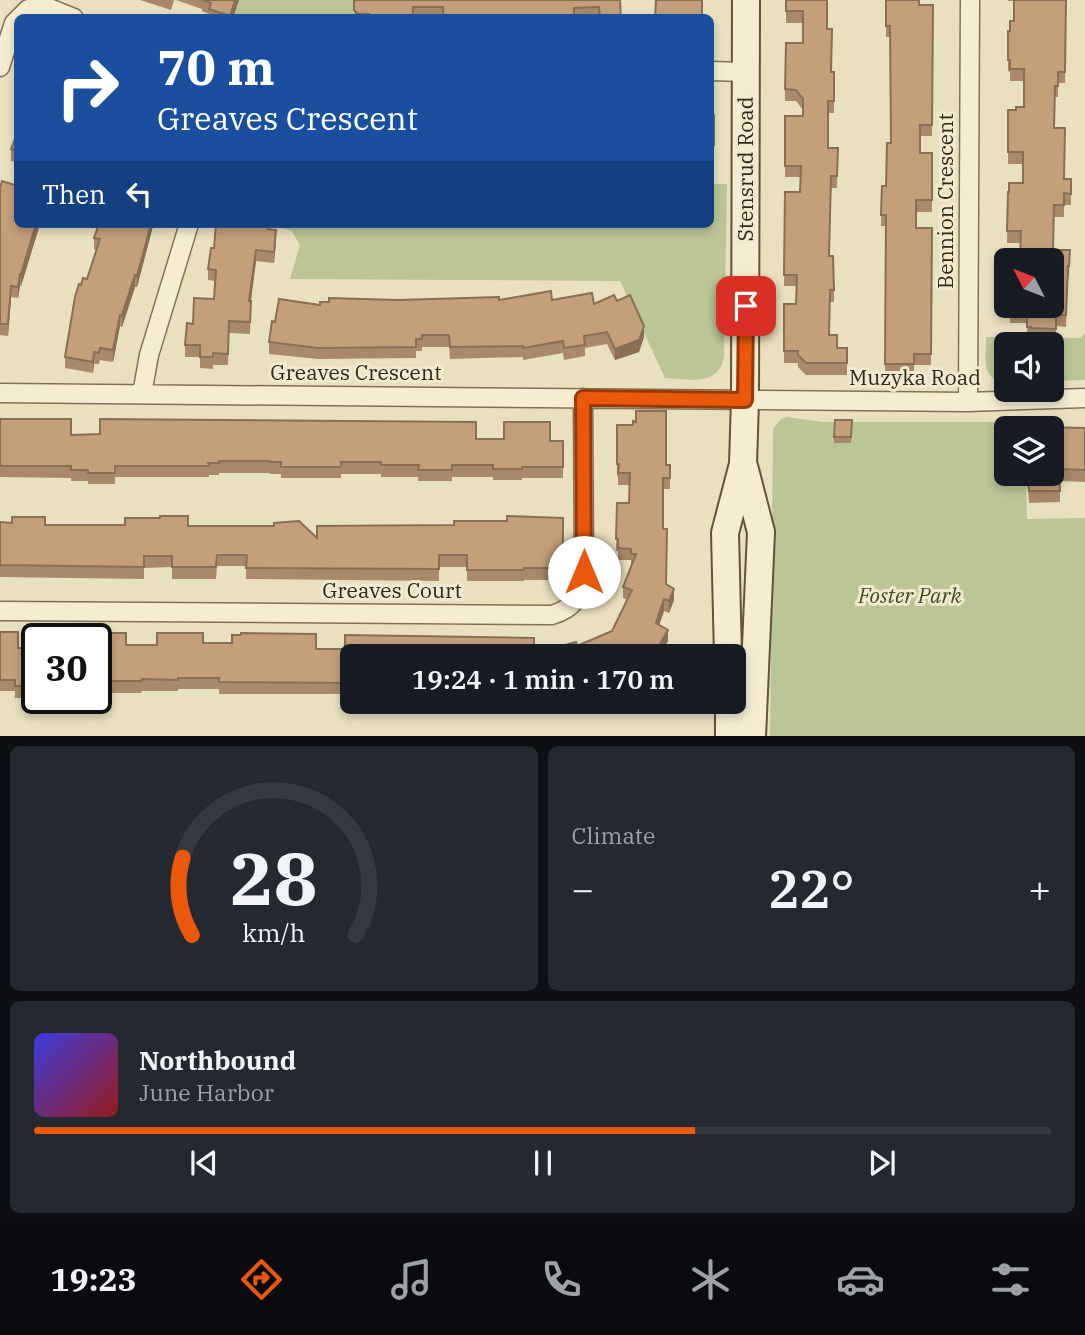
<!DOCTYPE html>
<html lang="en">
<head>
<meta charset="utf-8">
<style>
	:root { --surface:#171b24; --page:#242831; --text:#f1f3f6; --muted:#9ea1a6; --line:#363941; --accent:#ea580c }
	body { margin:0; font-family:"IBM Plex Serif",serif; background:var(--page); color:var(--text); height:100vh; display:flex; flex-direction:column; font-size:26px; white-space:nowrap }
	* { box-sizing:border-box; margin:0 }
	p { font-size:23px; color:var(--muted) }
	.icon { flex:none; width:38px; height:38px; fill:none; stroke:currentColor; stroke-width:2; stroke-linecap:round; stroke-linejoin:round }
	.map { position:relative; height:736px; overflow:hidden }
	.details { display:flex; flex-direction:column; gap:10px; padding:10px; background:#0d0f14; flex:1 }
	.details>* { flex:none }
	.banner { position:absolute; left:14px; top:14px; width:700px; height:214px; border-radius:10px; box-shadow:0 4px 10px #0003; background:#1a4fa0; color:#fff; overflow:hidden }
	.needle { width:46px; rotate:312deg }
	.buttons { position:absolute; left:994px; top:248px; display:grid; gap:14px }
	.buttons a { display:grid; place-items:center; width:70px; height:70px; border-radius:10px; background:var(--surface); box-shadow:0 4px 10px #0003; font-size:35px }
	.speed { position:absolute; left:21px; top:623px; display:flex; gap:14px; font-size:35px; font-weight:700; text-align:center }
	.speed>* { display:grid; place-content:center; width:91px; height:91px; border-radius:50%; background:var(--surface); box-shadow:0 4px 10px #0003; line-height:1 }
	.speed .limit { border:4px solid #111; border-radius:10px; background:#fff; color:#111 }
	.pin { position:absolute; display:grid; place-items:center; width:60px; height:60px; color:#fff; margin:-30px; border-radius:14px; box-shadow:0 4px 10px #0006 }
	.me { position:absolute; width:77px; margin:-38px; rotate:0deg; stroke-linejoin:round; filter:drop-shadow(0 0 5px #0008) }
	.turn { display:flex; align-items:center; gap:24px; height:147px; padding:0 28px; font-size:32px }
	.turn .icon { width:91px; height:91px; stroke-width:2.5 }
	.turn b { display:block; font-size:49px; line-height:60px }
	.then { display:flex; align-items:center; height:66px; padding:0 28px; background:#0003; gap:14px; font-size:26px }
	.big { font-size:52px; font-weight:600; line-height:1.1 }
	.details .widget { flex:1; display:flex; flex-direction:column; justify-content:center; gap:10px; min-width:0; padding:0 24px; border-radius:10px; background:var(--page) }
	.details .dial { align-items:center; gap:0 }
	.dial svg { height:182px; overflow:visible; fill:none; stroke:var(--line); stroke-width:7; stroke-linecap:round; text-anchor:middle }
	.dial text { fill:var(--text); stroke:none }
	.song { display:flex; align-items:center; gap:21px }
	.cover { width:84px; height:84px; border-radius:10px; background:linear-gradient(135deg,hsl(240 70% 55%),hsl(0 70% 35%)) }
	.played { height:7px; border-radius:4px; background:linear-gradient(90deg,var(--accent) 65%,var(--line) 65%) }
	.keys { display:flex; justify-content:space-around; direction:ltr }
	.heat { display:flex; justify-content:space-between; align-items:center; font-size:38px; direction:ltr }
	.details .tiles { flex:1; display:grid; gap:10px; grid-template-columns:1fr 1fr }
	.widget:last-child { grid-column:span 2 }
	.trip { position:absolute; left:340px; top:644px; width:406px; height:70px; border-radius:10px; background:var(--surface); box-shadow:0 4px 10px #0003; font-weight:600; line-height:70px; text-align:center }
	.tab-bar { display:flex; height:112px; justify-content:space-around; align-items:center; background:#090b0e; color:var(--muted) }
	.tab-bar .icon { width:49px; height:49px }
	.tab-bar .active { color:var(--accent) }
	.tab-bar b { font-size:32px; color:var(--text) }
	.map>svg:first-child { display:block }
	.green { fill:#bbc596 }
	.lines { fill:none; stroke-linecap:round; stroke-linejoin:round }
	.street-casing { stroke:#80725a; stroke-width:21 }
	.secondary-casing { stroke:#62533d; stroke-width:30 }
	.street { stroke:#f5edd2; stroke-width:18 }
	.secondary { stroke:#f5edd2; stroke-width:26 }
	.wall { fill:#a88969 }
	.shaded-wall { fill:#886f55 }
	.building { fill:#c39f7a; stroke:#886f55; stroke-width:2 }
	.route-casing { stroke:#983908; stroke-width:18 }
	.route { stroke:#ea580c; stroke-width:12 }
	.labels { text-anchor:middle; stroke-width:6; stroke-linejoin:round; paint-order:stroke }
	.street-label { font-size:21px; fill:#31281d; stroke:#f1eacf }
	.park-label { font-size:21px; font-style:italic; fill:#3e4b25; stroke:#f1eacf }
</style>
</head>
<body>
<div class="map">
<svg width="1085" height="737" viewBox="0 0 1085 737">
	<rect width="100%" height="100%" fill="#e9e0c0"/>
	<path class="green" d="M236,0H353V17L231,18Z
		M711,184H727L724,357C718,387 690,379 665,378L620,281L290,279L300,245L291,230L246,224H710Z
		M1085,333V380L1052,381V345H1006V382C980,381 986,356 986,337L1080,338Z
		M787,417L823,422H1024V429H1006V474H1026L1027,519L1085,518V736L770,737L773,429L781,419Z"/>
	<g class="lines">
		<g class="street-casing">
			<path id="street" d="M19,18L28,9L44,6L74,18
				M0,67L14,23L18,19
				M710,71L745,72
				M0,393L968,402L1085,398
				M142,394L149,355L189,224
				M968,402L970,0
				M0,611L552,615C578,607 578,595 584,572L583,398"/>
		</g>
		<g class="secondary-casing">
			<path id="secondary" d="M744,466L761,532L752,737
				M728,656L725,533L743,464L745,400L746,0
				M729,702V737"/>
		</g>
		<use href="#street" class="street"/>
		<use href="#secondary" class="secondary"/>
	</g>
	<path class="wall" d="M140,0H174L171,10Z
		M176,0H239L233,18H209V14L202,11V9Z
		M354,0H620L621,18H354Z
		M786,0L827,29L831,72H834V113H828V148H838L837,188H831L829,256L834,290V302H830V335L837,348H847V375H806L798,367V363H784V304H796V286H784L785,192H800L801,177H785V116H803V110L796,101H785V89L803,43V23H786Z
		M886,0L919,5H933L932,136H920V153H932V212H916V228H932L931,365H914V376H885L886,226H881L882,186H886L891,143L890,37H886Z
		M1008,0H1066L1065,83H1058V97H1055L1054,128L1064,179H1071V205H1064V217H1054L1053,250H1070L1069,277H1068L1066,327L1056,326V340H1031V338H1027V323H1010L1009,306H1052L1021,243H1007L1008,192L1023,183V164H1008V110H1016L1024,107V81H1010V72L1008,71V31H1010L1014,21V1H1008Z
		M710,115H714V157L710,156Z
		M18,131V163L11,161V149Z
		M0,188L40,224L21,286H20L18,298L11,297L8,336L0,335Z
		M99,224H157L156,227L153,226L137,287H135L122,327L120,326L113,362L100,360L99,364H94L93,373L65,368V357L81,285L87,279L96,250L94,249V238Z
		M266,225L276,241L274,263L256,261L251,301L250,334L229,333L228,365H213V369L200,368V357H185V345L193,324L214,299L215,281L208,280V269L214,248Z
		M398,300H552L594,304L617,301L644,337L639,352L615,360L607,344L585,348V356L564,360L563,353L523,360V357L450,359L449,347H422V351H416V358L318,359L269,354V342L275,322L320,305Z
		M0,419L71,435L476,439L563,441V478H522V480H493V477H452V481H418V477H381V474H341V478H281V474H270V473H219V475H209V477H115V484H88V481H71V478L0,477Z
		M835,420H852L851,443H834Z
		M617,425L666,465H670V489H663V529L666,584L674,600L669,613L664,611L659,625L668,641L659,656H352V694H219V689H178V691H142L141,693H96V639L126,645L203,643L316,649L534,653L577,646L612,631L627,600L623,598V587L631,565V560H618V551H616L617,503H629V485H618V476H617Z
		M1085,428V482L1060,481V502L1029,503L1027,474H1052Z
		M563,518V576H550V580H524V581H467V567H439V581L246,579V566H217L216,579H172V567L144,568V579L0,577V522L45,525L188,526L317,538L507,521Z
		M0,632L18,648L37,657V694H29V698H15V691H0Z"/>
	<path class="shaded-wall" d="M235,0H239L233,18H230Z
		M36,224H40L21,286V274Z
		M151,224H153V226L137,287V276Z
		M276,230V241L274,263V252Z
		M256,250V261L249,313V301Z
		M20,274V286L18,298V287Z
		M135,275V287L122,327V315Z
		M11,286V297L8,336V324Z
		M120,315V326L113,362V350Z
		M644,326V337L639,352L615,360V349Z
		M94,352V364L93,373V362Z
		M674,589V600L669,613V601Z
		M664,599V611L656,634V623Z
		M668,630V641L659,656H653Z
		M560,702H573L560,706Z"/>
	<path class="building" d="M203,0H235L230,16L209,9L211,3Z
		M354,0H620L621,18H600L599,7L574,8V18H443V7H413V18H369V14H358L354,10Z
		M656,0H702V18H655Z
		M786,0H827V29H832L831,72H834V101H828V148H838L837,176H831L829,256H833L834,290H830L829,335H837V348H847V363H806L798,355V351H784V304H796L797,275H784L785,192H800L801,166H785V116H803V99L796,90L785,89L786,43H803V11H786Z
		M886,0H919V5H933L932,125H920V153H932V200H916V228H932L931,354H914V364H885L886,215H881L882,186H886L887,143H891L890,26H886Z
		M1014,0H1066L1065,72H1058V86H1055L1054,128H1065L1064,179H1071V194L1064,193V205H1054L1053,250H1070L1069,266H1068L1066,315H1056V329L1031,328V327H1027V312L1010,311V306H1052V261H1020L1021,231H1007L1008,192H1009V183H1023V152H1008V110H1016V107H1024V69H1010V60H1008V31H1010V21H1014Z
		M710,115H714V145H710Z
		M18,131V151L11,149Z
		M2,181L18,186V224H36L21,274H20L18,287L11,286L8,324H0V188Z
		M99,224H151L137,276L135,275L122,315H120L113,350L100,348L99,353L94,352L93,362L65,357L75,297L79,284L81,285L83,278L87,279L100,239L94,238Z
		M216,224H266L265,225H268V229L276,230L274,252L256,250L249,301H251L250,322L229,321L228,354L213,353V357H200V345H185L187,323L193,324L194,298L214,299L216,270L208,269L211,248H214Z
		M551,291L552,300L592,293L594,304L614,295L617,301L630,295L644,326L639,340L615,349L607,332L584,336L585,345L564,348L563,341L523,348V346L450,347L449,335H422V339H416V347L318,348L269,342L272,321L275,322L279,299L320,305V302H329V298L398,300L499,297V300Z
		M636,411H666V465H670V478H663V529H667L666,584L674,589L669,601L664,599L656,623L668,630L653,656L643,651L641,656H352V683L219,682V678H178V680L142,679L141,681H96V639H46V633H126V645H157V633H203V643H232V635H241V633L316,634V649H345V635L534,638V653L576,642L577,646L612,631L632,590L623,587L636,554H631V549L618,548V539H616L617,503H629L630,473H618L619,464H617V425H633V421L636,422Z
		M0,419H71V435L100,434V419L476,422V439H504V422H550V441H563V467H522V469H493V465H452V470H418L419,465H381V462H341V467H281V462H270V461H219V463H208L209,466H115V473H88V470H71V466H0Z
		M835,420H852L851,437H834Z
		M1041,427L1085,428V470L1059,469L1060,491H1029L1027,474H1052V429H1041Z
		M160,516H188V526H274V523L299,521L317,538V526L454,525V521H507V516L563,518V564L550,565V568H524V570H467V555H439V569L246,568L247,555H217L216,567H172V556H144V567L0,565V522L12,523V517H45V525H125V518H160Z
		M0,632H18V648H27L37,657V682H29V686H15V680H0Z"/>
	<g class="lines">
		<g class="route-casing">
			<path id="route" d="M584,572L583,398L745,400L746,306"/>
		</g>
		<use href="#route" class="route"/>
	</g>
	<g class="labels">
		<g class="street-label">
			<text transform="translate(746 169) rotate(-90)" y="7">Stensrud Road</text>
			<text transform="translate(946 201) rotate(-90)" y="7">Bennion Crescent</text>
			<text x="356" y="380">Greaves Crescent</text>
			<text x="915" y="385">Muzyka Road</text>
			<text x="392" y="598">Greaves Court</text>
		</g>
		<g class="park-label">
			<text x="910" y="603">Foster Park</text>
		</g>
	</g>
</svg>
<div class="buttons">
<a><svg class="needle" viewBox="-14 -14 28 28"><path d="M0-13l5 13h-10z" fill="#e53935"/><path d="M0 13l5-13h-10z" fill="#9ea1a6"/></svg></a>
<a><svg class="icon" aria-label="sound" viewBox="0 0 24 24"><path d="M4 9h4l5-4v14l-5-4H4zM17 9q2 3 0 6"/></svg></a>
<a><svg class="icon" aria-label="layers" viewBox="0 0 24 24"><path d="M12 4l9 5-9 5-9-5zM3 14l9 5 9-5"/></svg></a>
</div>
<div class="speed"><div class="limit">30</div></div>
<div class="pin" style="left:746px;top:306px;background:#d93025"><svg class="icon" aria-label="arrive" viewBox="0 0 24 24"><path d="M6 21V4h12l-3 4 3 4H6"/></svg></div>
<svg class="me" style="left:584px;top:572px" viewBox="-20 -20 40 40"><circle r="19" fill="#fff"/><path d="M0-13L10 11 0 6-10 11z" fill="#ea580c"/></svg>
<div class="trip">19:24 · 1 min · 170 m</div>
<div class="banner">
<div class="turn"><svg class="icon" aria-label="right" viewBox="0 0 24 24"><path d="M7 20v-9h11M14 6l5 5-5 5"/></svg><div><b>70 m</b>Greaves Crescent</div></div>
<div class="then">Then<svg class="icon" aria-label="left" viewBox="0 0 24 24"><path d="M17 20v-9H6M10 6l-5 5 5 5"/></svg></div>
</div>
</div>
<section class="details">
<div class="tiles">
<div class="widget dial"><svg viewBox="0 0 100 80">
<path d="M14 69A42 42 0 1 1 86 69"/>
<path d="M14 69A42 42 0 0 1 10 35" stroke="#ea580c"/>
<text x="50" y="56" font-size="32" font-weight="700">28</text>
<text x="50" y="72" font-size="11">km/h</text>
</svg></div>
<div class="widget"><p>Climate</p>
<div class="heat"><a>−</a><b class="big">22°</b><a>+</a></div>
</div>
<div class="widget">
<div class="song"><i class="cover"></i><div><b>Northbound</b><p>June Harbor</p></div></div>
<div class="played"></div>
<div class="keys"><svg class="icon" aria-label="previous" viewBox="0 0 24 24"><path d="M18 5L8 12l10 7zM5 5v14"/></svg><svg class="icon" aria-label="pause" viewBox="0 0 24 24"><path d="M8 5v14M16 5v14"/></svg><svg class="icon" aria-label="next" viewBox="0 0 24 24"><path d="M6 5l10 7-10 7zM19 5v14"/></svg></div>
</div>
</div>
</section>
<nav class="tab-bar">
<b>19:23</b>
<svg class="icon active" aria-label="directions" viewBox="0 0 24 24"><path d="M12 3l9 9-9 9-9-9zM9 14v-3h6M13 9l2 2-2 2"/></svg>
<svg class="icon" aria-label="music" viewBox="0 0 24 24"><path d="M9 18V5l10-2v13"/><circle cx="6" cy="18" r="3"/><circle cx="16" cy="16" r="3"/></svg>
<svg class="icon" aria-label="phone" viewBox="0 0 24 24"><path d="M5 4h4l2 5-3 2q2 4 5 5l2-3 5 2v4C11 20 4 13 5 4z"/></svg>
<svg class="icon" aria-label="climate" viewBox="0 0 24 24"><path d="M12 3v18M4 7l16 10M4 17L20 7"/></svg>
<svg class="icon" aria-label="car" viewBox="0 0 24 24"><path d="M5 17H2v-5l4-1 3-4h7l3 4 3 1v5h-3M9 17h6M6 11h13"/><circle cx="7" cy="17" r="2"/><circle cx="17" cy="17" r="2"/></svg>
<svg class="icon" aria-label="filters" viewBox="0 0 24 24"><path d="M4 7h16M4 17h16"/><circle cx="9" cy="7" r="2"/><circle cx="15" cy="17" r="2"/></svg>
</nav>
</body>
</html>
